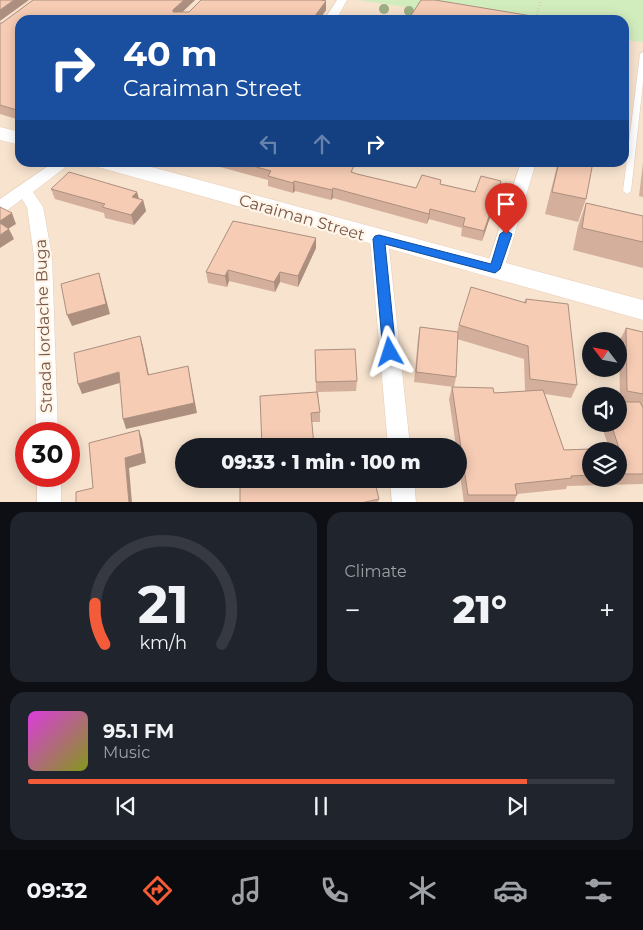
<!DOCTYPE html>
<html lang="en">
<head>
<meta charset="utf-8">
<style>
	:root { --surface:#171b24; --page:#20242c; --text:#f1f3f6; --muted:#9ea1a6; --line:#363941; --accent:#f45c39 }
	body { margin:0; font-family:Montserrat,sans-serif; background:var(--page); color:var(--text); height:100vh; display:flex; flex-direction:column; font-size:19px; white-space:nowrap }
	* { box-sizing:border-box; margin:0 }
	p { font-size:16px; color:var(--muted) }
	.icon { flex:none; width:28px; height:28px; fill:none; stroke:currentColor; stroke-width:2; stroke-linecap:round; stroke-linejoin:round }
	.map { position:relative; height:502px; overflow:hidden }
	.details { display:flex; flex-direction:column; gap:10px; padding:10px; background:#0d0f14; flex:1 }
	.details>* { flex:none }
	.guide { position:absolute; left:15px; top:15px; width:614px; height:152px; border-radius:15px; box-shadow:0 2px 12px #0003; background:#1a4fa0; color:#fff; overflow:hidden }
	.needle { width:32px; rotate:302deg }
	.buttons { position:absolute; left:582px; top:332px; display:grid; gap:10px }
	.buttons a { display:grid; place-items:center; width:45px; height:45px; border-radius:50%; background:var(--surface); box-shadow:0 2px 12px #0003; font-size:25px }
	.speed { position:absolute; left:15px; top:422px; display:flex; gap:10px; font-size:25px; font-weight:700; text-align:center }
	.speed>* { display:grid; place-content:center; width:65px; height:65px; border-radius:50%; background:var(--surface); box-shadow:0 2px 12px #0003; line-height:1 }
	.speed .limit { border:8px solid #d22; background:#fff; color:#111 }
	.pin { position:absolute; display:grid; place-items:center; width:42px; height:42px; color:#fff; margin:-51px -21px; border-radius:50% 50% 50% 0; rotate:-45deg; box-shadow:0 0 5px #0007 }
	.pin .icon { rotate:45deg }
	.me { position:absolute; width:55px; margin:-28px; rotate:354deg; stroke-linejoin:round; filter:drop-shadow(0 0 4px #0008) }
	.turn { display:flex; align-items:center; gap:18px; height:105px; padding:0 25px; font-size:22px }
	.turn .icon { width:65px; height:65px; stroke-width:2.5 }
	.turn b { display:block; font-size:35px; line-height:42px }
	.lanes { display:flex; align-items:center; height:48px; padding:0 25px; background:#0003; justify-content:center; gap:25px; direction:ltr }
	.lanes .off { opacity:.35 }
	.big { font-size:38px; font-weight:800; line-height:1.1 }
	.details .card { flex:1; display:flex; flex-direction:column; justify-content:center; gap:8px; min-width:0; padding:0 18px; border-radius:15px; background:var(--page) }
	.details .dial { align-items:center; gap:0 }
	.dial svg { height:130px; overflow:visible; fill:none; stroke:var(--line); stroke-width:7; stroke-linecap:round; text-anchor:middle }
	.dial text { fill:var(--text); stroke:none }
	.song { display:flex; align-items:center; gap:15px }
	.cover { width:60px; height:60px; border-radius:8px; background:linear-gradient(135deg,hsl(300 70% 55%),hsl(70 70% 35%)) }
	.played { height:5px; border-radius:2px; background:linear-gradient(90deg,var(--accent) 85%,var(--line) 85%) }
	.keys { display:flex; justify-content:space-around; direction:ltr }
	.heat { display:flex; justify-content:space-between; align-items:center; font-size:28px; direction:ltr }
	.details .tiles { flex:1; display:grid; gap:10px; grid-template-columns:1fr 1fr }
	.card:last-child { grid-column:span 2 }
	.trip { position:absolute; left:175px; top:438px; width:292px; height:50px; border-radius:25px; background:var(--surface); box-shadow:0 2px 12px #0003; font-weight:800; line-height:50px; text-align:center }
	.dock { display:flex; height:80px; justify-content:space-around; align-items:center; background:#090b0e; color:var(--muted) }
	.dock .icon { width:35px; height:35px }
	.dock .selected { color:var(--accent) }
	.dock b { font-size:22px; color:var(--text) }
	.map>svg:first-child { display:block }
	.residential { fill:#f7e3ce; fill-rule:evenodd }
	.green { fill:#d2edbd }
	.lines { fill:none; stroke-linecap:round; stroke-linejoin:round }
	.lane-casing { stroke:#e3cdbb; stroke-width:1 }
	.street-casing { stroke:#e3cdbb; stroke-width:1 }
	.secondary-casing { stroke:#ebcfba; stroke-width:1 }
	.path { stroke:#dbb098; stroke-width:2.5; stroke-dasharray:0.5 2.5; stroke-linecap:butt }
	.lane { fill:#fff; fill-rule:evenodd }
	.street { fill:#fff; fill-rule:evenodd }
	.secondary { fill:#fff; fill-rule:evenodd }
	.tree { fill:#9daf85 }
	.wall { fill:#d4af9c; fill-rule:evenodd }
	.shaded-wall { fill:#ac8f7f }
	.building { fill:#f6ccb5; stroke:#ac8f7f }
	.route { fill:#1a73e8; stroke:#114b97 }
	.labels { text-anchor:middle; stroke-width:4.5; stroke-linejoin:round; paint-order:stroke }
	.street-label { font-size:16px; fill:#775545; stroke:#fff5e8 }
</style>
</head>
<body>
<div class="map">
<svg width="643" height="503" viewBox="0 0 643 503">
	<rect width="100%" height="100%" fill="#fef1e0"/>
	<path class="residential" d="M0,0H643V502H0ZM20,20H624V162H20ZM591,341H619V369H591ZM591,396H619V424H591ZM26,434H69V476H26ZM184,446H459V479H184ZM591,451H619V479H591Z"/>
	<path class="green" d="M358,0H643V42L624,40V20H492Z"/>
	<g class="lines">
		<g class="lane-casing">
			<path id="lane" d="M643,52V82L631,191L627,194L623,191L640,54Z"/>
		</g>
		<g class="street-casing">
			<path id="street" d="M337,0H347L336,20H324Z
				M54,162H72L33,192L43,207L52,256L58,434H36L34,256L27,207L22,199L6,211L0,212V199Z
				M521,162H536L504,269L501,274L495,276L489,274L486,269Z
				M379,233L385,235L388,239L410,446H388L370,239L373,235Z
				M37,476H61V503H37Z
				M390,479H414L416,503H392Z"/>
		</g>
		<g class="secondary-casing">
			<path id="secondary" d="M0,127L20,132V145L0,140Z
				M95,162H133L643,300V320L98,167Z"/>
		</g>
		<path class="path" d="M535,20L541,0"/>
		<use href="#lane" class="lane"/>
		<use href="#street" class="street"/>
		<use href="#secondary" class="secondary"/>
	</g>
	<g class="tree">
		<circle cx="384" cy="9" r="5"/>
		<circle cx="409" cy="11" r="5"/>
	</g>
	<path class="wall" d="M33,0H195L182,12H189L201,0H326L325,1H326V10L319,20H20V120L0,114V23H2Z
		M202,162H343L354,173L357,174L416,188L441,184L475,192L499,191L482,241L461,236L462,228L429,219L427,224L333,198L331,200L295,191L293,193L268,186V180Z
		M558,162H593L586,199L578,222L545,214Z
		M643,163V197L639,196Z
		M51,189L137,192L139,199L143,200L146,211L134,225L105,218L104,213L55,199Z
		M586,203L643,216V268L573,250L578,226Z
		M316,238V248L298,287L280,282L275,292L229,281L227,287L208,283L206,272Z
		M526,299L577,385L571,398L545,394L564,450L609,448L601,424H619L620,402L619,342L626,328L643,332V484L567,486L566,489L517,494L514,503H464L459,468V446H456L449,399L452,387L494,393L525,391L524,359L457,339L456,377L454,387L414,382L418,338L420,327L457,332L459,325L524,302ZM591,451H619V479H591Z
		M315,350L357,381L356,391L318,392L320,412V422H312L262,446L316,392Z
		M379,499L378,503H240Z"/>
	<path class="shaded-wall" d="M14,0H29L0,21V10Z
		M184,0H195L175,19L173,10Z
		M326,1V10L319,20H312Z
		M294,181L295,191L293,193V183Z
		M501,181L499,191L482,241L484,231Z
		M333,188V198L331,200L332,190Z
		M137,192L140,203L132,197Z
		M143,200L146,211L134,225L131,215Z
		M430,209L429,219L427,224Z
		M12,213L16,224L3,232L0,225V221Z
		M9,229L14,239L0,248V235Z
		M316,238V248L298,287V276Z
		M228,270L229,281L227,287L225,276Z
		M280,272V282L275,292L274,282Z
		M99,273L102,284L110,314L72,326L67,315Z
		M140,336L143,346L151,385L148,375Z
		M188,366L197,413L126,429L123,419Z
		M119,372L123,382L82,394L78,384Z
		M139,430L142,439L146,463L129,468L132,503H129L125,458Z"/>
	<path class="building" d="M0,0H14L0,10Z
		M33,0H184L173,10V12H189L201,0H321L326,1L312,20H20V111L0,105V23H2Z
		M421,0H435L556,20H408Z
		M238,162H343L354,166L351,172L357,174L416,188L422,175L441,180L440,184L475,192L481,176L501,181L484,231L463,226L465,218L430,209L429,214L333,188L332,190L294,181L293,183L268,176L271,171Z
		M559,162H593L586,199L552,192Z
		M69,172L137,192L132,197L143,200L131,215L102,207L105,204L51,189Z
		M586,203L643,216V242L582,228Z
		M0,207L12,213L0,221Z
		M233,221L316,238L298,276L280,272L274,282L228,270L225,276L206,272Z
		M0,223L9,229L0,235Z
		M99,273L106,304L67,315L61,284Z
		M471,287L526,303V299L568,304L577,385L530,379L528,346L459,325Z
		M420,327L458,332L456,377L416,372Z
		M626,328L643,332V394L627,391Z
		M140,336L148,375L188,366L194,403L123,419L119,372L78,384L74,353Z
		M355,349L357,381L316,382L315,350Z
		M452,387L493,388L494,393L543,390L564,450L619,448L611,424H619V402H640L643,408V474H619V451H591V475L571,476L572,478L515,484L517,495H468Z
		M317,392L320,412L311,413L314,446H262L260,396Z
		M139,430L142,453L125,458L129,503H76V492L93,488L89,443Z
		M240,479H374L379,499L361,503H240Z"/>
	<path class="route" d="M506,230L512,234L500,269L495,273L385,244L396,352L394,356L390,357L385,356L383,352L373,239L375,236L379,235L491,264L500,234Z"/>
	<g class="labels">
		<g class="street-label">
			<text transform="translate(302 217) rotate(16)" y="6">Caraiman Street</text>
			<text transform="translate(43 326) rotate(-92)" y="6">Strada Iordache Buga</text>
		</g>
	</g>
</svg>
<div class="buttons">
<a><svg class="needle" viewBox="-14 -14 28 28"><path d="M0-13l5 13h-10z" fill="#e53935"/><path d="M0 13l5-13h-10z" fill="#9ea1a6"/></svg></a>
<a><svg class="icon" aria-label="sound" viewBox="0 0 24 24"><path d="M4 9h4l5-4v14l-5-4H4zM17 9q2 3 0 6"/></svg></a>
<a><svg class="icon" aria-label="layers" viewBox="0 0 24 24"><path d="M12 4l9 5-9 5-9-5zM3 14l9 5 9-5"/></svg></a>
</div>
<div class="speed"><div class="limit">30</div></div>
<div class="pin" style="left:506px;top:234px;background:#d93025"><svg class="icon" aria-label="arrive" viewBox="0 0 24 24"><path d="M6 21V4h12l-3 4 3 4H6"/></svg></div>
<svg class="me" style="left:390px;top:352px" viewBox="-20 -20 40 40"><path d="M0-17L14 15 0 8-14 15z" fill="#1a73e8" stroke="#fff" stroke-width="4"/></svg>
<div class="trip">09:33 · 1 min · 100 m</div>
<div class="guide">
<div class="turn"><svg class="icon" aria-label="right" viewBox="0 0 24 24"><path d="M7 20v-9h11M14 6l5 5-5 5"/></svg><div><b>40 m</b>Caraiman Street</div></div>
<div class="lanes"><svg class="icon off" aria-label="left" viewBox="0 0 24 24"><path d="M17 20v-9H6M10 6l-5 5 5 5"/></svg><svg class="icon off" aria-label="ahead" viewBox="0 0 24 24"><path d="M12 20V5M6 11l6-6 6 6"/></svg><svg class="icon" aria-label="right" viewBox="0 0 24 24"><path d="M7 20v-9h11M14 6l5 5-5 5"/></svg></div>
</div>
</div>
<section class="details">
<div class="tiles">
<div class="card dial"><svg viewBox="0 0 100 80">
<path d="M14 69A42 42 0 1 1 86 69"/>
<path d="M14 69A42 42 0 0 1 8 44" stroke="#f45c39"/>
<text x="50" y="56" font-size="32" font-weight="700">21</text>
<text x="50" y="72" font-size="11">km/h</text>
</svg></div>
<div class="card"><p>Climate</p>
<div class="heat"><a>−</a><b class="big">21°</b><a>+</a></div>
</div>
<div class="card">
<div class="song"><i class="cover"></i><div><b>95.1 FM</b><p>Music</p></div></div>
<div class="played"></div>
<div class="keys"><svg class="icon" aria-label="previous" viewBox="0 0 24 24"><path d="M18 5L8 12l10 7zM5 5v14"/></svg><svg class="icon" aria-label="pause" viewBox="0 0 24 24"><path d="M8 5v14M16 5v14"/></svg><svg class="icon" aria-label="next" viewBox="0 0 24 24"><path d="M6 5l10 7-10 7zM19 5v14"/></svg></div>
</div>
</div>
</section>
<nav class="dock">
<b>09:32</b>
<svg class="icon selected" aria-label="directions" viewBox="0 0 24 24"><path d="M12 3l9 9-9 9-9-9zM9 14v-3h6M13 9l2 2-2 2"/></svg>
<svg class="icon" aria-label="music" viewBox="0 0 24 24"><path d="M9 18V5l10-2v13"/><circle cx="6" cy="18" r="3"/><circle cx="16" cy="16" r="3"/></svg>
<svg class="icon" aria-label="phone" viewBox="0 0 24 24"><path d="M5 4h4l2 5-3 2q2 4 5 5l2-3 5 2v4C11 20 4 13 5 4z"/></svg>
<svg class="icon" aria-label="climate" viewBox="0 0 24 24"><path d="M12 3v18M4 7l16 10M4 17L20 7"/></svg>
<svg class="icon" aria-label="car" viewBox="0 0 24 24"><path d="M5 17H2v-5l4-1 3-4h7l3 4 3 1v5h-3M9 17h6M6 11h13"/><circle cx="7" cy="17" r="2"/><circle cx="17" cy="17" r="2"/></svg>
<svg class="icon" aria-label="filters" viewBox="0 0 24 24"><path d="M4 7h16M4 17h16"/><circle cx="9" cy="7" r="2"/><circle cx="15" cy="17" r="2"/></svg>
</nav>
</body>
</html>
